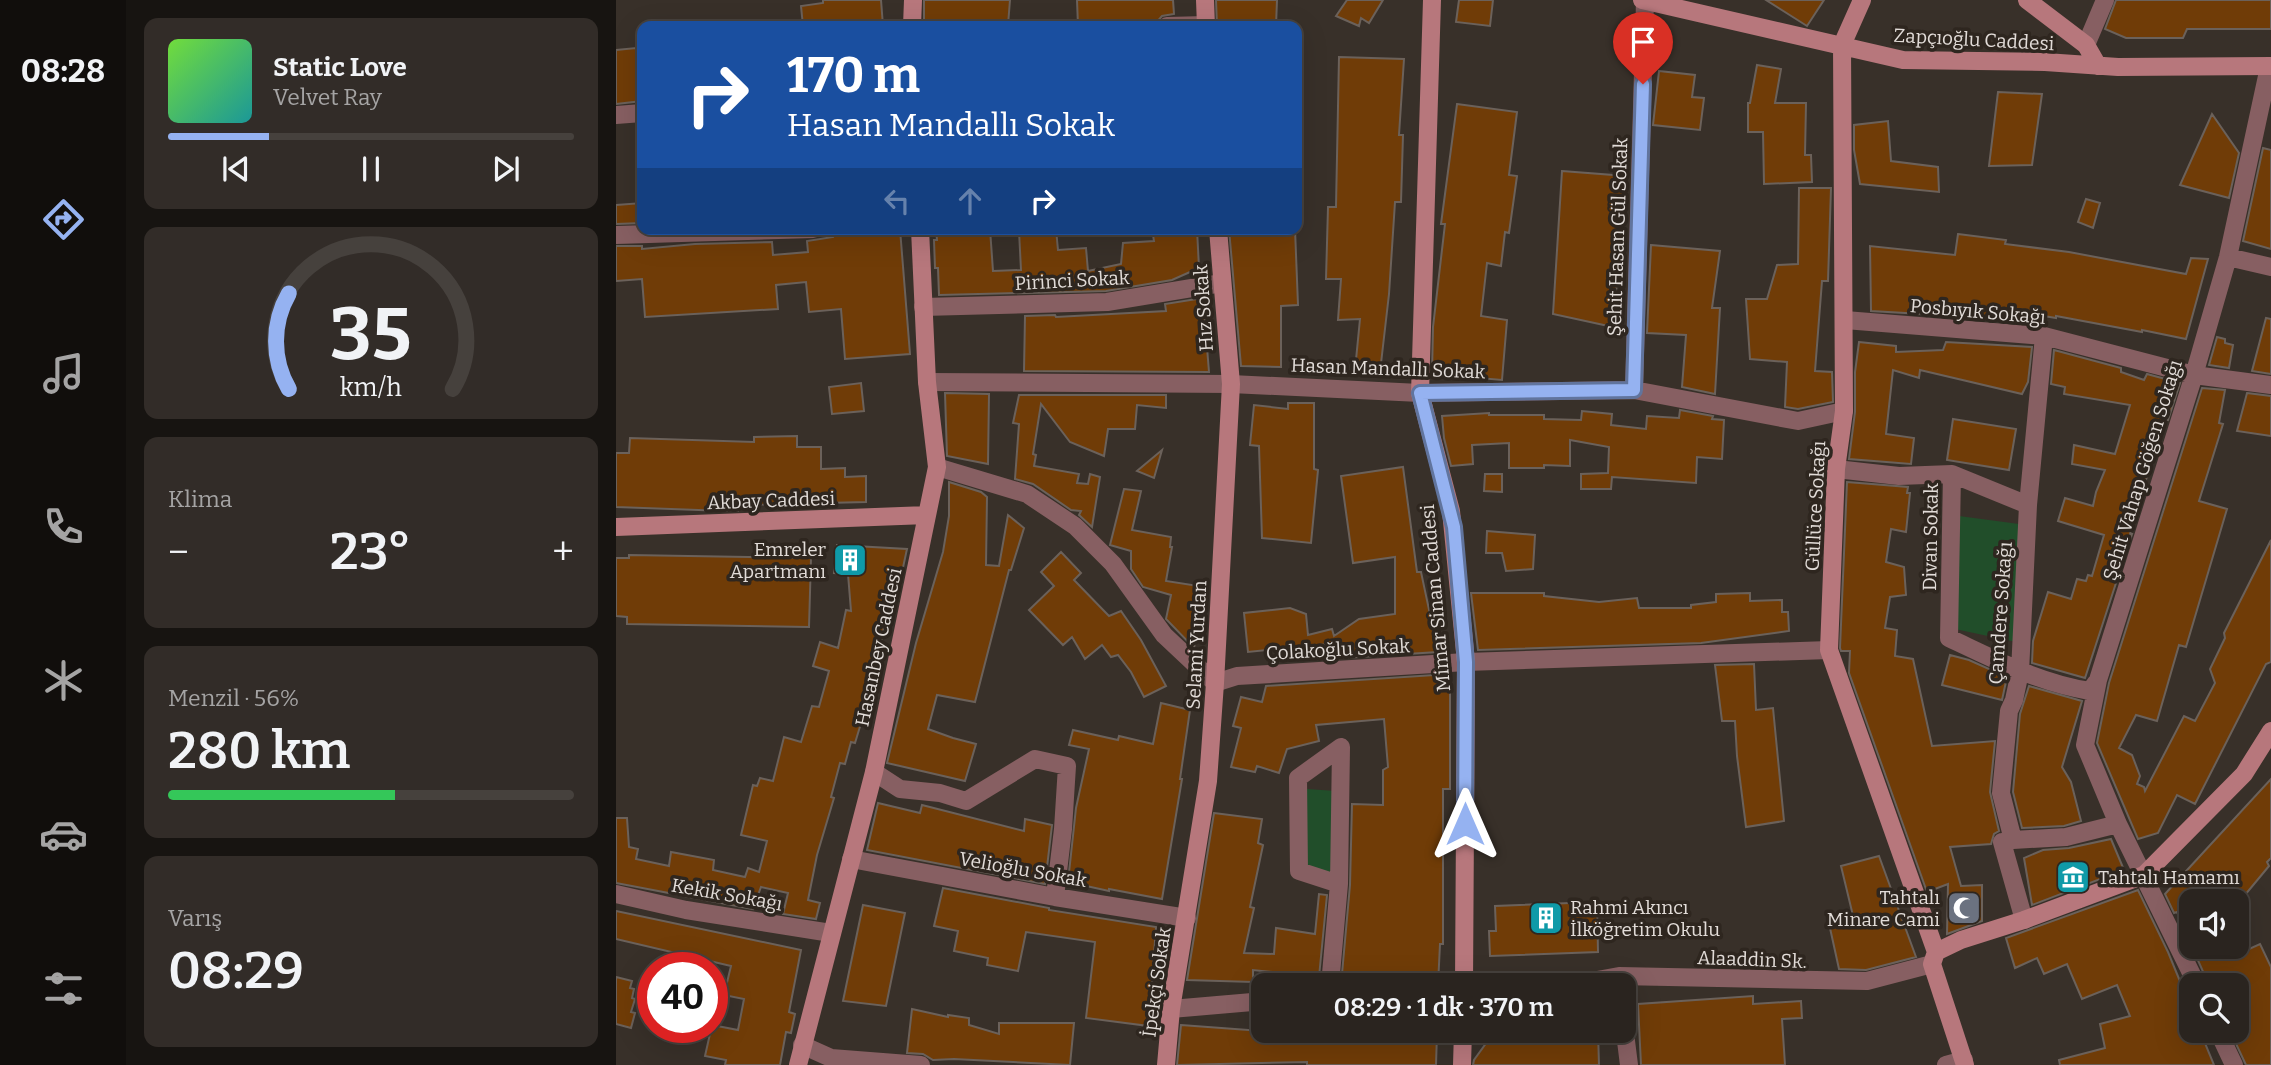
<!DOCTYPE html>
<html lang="tr">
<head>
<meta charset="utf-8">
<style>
	:root { --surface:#2a241f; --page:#322c28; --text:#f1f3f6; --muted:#a5a4a4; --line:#46413d; --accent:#95b2f1 }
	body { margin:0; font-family:Bitter,serif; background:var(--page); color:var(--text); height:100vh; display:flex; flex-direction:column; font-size:26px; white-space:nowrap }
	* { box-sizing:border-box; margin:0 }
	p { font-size:23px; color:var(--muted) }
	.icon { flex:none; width:38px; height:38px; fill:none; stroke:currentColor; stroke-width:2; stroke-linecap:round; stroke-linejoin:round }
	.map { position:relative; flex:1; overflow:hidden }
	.sheet { display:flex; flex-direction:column; gap:18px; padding:18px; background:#171411; width:490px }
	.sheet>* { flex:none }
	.banner { position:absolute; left:21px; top:21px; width:665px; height:214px; border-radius:14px; box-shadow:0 7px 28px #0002,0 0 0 2px var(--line); background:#1a4fa0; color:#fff; overflow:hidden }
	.buttons { position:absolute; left:1563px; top:889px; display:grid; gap:14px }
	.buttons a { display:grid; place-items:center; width:70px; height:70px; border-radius:14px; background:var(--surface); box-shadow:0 7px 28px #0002,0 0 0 2px var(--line); font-size:35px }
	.speed { position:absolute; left:21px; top:952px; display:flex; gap:14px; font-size:35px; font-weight:700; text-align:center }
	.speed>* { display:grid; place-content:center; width:91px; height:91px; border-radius:50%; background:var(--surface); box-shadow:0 7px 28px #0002,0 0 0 2px var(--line); line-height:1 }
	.speed .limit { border:10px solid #d22; background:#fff; color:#111 }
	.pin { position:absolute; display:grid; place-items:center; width:60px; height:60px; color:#fff; margin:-72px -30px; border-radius:50% 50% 50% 0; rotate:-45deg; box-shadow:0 0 7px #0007 }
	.pin .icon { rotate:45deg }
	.me { position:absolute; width:77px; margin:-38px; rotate:0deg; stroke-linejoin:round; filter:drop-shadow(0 0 5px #0008) }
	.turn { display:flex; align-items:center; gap:24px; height:147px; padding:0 35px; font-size:32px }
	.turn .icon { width:91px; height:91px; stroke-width:2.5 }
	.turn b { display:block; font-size:49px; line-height:60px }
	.lanes { display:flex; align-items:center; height:66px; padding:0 35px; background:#0003; justify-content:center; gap:35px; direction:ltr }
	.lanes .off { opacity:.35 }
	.big { font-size:52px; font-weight:600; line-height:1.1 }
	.sheet .card { flex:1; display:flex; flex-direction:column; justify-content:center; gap:10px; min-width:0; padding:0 24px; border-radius:14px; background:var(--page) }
	.sheet .dial { align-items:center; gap:0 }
	.dial svg { height:182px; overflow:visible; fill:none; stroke:var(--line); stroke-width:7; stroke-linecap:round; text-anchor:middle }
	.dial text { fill:var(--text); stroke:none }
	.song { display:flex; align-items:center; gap:21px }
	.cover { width:84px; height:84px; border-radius:10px; background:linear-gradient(135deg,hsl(100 70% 55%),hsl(180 70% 35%)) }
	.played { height:7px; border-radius:4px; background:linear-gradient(90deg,var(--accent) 25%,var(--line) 25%) }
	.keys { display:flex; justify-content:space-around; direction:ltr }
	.heat { display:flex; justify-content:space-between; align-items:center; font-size:38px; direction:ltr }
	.charge { height:10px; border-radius:5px; background:linear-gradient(90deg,#34c759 56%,var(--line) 0) }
	.trip { position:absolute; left:635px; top:973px; width:385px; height:70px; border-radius:14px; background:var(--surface); box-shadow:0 7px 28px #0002,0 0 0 2px var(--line); font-weight:600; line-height:70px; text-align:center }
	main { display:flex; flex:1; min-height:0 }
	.dock { display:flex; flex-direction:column; width:126px; justify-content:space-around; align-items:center; background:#110e0c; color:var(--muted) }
	.dock .icon { width:49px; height:49px }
	.dock .current { color:var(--accent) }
	.dock b { font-size:32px; color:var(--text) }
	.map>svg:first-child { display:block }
	.green { fill:#214e2a }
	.building { fill:#703c07; stroke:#6b615a; stroke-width:2 }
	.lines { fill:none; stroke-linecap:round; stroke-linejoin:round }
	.street { stroke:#875f62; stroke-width:18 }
	.secondary { stroke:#b7777c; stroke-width:18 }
	.route-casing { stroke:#61749d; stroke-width:18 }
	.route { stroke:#95b2f1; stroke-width:12 }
	.labels { text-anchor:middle; stroke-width:7; stroke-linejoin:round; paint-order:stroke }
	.street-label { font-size:19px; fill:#e2dcd8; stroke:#2e261f }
	.poi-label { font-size:19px; fill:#e2dcd8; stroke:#2e261f; text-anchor:end }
</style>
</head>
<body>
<main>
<nav class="dock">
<b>08:28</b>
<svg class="icon current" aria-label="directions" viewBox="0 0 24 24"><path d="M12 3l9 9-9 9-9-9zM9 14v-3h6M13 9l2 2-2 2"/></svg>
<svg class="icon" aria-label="music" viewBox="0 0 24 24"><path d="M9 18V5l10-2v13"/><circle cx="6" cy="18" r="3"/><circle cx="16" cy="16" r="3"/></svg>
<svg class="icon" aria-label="phone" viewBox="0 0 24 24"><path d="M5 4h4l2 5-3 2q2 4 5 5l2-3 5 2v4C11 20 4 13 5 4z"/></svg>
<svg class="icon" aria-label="climate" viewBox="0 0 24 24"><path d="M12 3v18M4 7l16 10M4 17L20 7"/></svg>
<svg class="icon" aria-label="car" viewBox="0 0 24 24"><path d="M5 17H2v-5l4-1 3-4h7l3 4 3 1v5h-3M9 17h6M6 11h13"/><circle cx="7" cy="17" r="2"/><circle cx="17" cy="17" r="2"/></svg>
<svg class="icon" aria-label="filters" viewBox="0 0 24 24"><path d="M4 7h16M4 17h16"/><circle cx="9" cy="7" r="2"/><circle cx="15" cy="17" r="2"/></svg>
</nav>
<section class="sheet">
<div class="card">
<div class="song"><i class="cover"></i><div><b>Static Love</b><p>Velvet Ray</p></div></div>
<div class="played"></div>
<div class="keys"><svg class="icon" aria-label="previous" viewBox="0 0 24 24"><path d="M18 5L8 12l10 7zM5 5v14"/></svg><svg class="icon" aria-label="pause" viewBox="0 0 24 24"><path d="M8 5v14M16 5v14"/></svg><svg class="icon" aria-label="next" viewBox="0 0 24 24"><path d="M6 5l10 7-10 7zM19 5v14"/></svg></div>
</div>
<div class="card dial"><svg viewBox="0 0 100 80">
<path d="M14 69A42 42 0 1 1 86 69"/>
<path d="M14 69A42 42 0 0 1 14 27" stroke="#95b2f1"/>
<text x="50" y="56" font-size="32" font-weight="700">35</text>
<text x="50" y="72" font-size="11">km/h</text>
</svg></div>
<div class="card"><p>Klima</p>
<div class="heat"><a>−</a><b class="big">23°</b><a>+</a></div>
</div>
<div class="card"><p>Menzil · 56%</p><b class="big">280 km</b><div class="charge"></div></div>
<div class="card"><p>Varış</p><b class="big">08:29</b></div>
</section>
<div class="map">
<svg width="1655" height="1065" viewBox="0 0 1655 1065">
	<rect width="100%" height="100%" fill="#383029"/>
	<path class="green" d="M1343,516L1403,524L1400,642L1339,629Z
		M691,789L720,791L716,877L686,865Z"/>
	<path class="building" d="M207,0H265L267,26H187L185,6L207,3Z
		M308,0H394L392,25L308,20Z
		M461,0H557L558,14L546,16L540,23L462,26Z
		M600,0H661L660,26H601Z
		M731,0H767L753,23L745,18L743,26L720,16Z
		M843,0H877L874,26L840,22Z
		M1150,0H1208L1191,26Z
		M1500,0H1655V29H1571L1567,38H1510L1489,29Z
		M20,48L26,101L0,104V50Z
		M723,57L788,59L783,135H787L785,202H779L773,294L764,372L739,370L744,319L722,320L725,279H710L712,207H720Z
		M1141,65L1165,69L1159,103H1190L1189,155H1195L1196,182L1148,184L1147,132H1132V103H1134Z
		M1043,71L1079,75L1076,97L1088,98L1084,130L1037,125Z
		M1382,92L1426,94L1416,165L1373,166Z
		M841,104L901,112L893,175L901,176L893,233L889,232L885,266L871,263L865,316L891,320L886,380L816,374L817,327L829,224H825Z
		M1596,114L1623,153L1613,198L1564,185Z
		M1272,121L1275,161L1322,167L1323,192L1244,184L1238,150V125Z
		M1647,148L1655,150V249L1627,241Z
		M946,171L1010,176L997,327L937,314Z
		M1183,188H1215L1212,281H1206L1199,371L1216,372L1217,402L1182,409L1169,407L1171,362L1134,359L1130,299H1151L1161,265L1182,264Z
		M1470,199L1484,203L1477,228L1462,222Z
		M26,203V223L0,224V205Z
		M254,229H284L294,354L229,359L225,309L193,312L190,282L160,285L162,309L29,317L26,279L0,281V246H26V249L79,244L156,242L157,255L192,252L191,241L217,237L216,232Z
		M320,229H374L377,271L405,270L403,231L440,229L442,250L470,248L472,271L505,264L507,243L538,241L536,229H581L583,268L556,280L490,291L323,295L322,268H319L318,240H321Z
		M613,229H679L682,305L665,306V367L625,366Z
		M1342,234L1390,240L1389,244L1453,252L1570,274L1575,258L1592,259L1570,339L1526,330V332L1440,316V318L1381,308L1379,321L1341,316L1255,311L1254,246L1339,255Z
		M1035,245L1104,251L1096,308H1104L1099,394L1066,387L1070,335L1031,333Z
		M587,298L593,372L408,371L409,316L439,315L440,317L550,311L549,304Z
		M1650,318L1655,319V374L1636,371Z
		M1601,337L1609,339V343L1617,345L1613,368L1593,365Z
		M1243,342L1280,346V352L1327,350L1330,342L1416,347L1412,382L1406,394L1304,370L1303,378L1277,370L1270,434L1298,438L1295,464L1233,459L1239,412V372Z
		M1438,350L1505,368V372L1528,380L1531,374L1564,383L1552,420L1548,419L1514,534H1516L1469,678L1416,663L1417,641L1432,592L1455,599L1461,579L1470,581L1472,575L1476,576L1488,535L1442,521L1449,498L1477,506L1480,492L1489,470L1456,464L1458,445L1499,454L1514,405L1448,394L1449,387L1435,384Z
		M245,383L248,411L216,414L213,387Z
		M1586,388L1609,390L1603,423L1607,424L1583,501L1611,509L1570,647L1563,645L1541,721L1520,715L1503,748L1516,755L1524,776L1521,784L1528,787L1529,791L1568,716L1579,721L1599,683L1594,669L1609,638L1608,633L1655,540V662L1650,664L1579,804L1561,795L1542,833L1522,839L1481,743L1493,683Z
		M329,393L373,394L372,464L331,456Z
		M1631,393L1655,396V436L1621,431Z
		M403,395H550V408L521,405L519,429H492L488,456L454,442L425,404L417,454L420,455L418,466L463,474L461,483L472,484L474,474L484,477L476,527L463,515L465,511L455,510L417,484L399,479L403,424L397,423Z
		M672,403H698V469L702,470L695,543L646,538L643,446L634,445L638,405L672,409Z
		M1064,410L1097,416L1096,419L1108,420L1106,459L1081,457L1080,483L996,477L995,489H965V474L992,473L993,447L954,440V466L928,465V468H893V443L856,445L857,464L835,466L828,438L826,416L873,413V415H928V419L965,420L966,411L996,414L995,425L1030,429L1031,416L1063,418Z
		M1337,419L1400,429L1393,470L1331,460Z
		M181,436V447H205V469L229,468V477L250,476V502L123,505L122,511H110L0,507V453H13L14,438L138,442V437Z
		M546,450L538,478L521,471Z
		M787,467L801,572H805L822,652L712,659V644L632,652L628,613L674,608L690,614L692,635L716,629L718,636L743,619L779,614V557L737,563L725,476Z
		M869,474H886V492L868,491Z
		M333,482L365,492L371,497L370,565L383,566L392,515L408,528L395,570H393L359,702L321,695L312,729L337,738L360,744L349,781L271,763L300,643L327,552L333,516Z
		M1231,482L1292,487L1291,493H1294L1290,532L1275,529L1270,562L1288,567L1290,595L1274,597L1269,628L1281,630L1279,656L1297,659L1316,746L1379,741L1374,792L1383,831L1378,834L1375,844L1334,847L1345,886L1366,885V921L1331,934L1332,884L1311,892L1233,673L1234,651H1225L1224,648Z
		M508,489L525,491L516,530L555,537L554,547H556L550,581L589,587L578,648L550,619L555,595L527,587L515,569V551L494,545Z
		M871,531L919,535L917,569L890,571L886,553H870Z
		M221,545L291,549L280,600H273L263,653L243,719L246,720L239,743L235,742L229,764L224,763L215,797L218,798L201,855L192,900L204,903L200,919L167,914L172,893L145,887L137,909L0,883V818H11L13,847L22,849L20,859L53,866L55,852L98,860L97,870L129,877L132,868L143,872L151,841L125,835L137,785L141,786L144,778L157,781L168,737L185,742L196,706L203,707L213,671L197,666L204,642L222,648L230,610L235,611L232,574L218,573Z
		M445,552L465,573L458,580L493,616L505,611L525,640L550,686L528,697L515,672L502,655L495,657L486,645L469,659L456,637L447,645L413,610L438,586L425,572Z
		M13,555L195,558L193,627L11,624V617L0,616V558H13Z
		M855,593H928V596L983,602L1021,598L1023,608H1075V605L1100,602V594L1134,593V601L1166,600V612H1172L1173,631L1085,643L862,650Z
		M1334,655L1353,660L1391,677L1386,700L1326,685Z
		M1138,664L1140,710L1157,708L1168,821L1130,827L1121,756L1119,721H1106L1099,665Z
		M834,674V789H827V944H824L822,985H725L734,885L736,804L767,805V770L772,767L768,719L700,725L703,741L671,749L663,773L641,766L639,772L615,767L625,728L617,726L625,697L646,702L650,686Z
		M1413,686L1466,701L1446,767L1455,782L1465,821L1448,826L1406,828L1397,792L1404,714Z
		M545,703L574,710L564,779H566L546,899L493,889V891L452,882L460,808L473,749L453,745L457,730L502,740L503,736L537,744Z
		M1655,779V858L1651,862L1653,866L1624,901H1575V944L1561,912L1558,913L1549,894Z
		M262,803L304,813L306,805L408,831L409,819L436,825L429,884L251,850Z
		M598,813L646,819L642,843L647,845L634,907L638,908L628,953L658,954L660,928L699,934L703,894L711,895L703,977L637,970V982L571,980Z
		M1495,839L1508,870L1416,905L1408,858L1427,850L1453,848Z
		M1263,856L1300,957L1250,970L1223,969L1214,928L1239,924L1225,866Z
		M327,888L433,908V910L540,927L533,1026L470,1018L479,942L410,932L402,971L371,965L372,958L338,951L342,931L318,926Z
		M1522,890L1552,952L1575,1008V1031H1584L1598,1065H1444L1443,1060L1489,1048L1484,1024L1514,1016L1501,985L1466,999L1451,964L1428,974L1421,958L1399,968L1390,938Z
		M981,902L982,952L874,956L873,931H880L879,906Z
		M247,905L289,913L270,1006L227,1001Z
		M0,911L185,950L173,1012L179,1014L175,1033L170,1032L164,1065H109L110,1060L89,1056L96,1025L122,1030L128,999L108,995L115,966L0,939Z
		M1644,944L1655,967V1065H1630L1614,1031H1620V985H1593L1576,947H1629L1631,950Z
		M0,977L16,981L14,988L18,989L16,998L19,999L15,1012L19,1013L15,1028L0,1024Z
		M1137,996V1004L1185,1001L1186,1018L1166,1019L1169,1065H1025L1022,1004Z
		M296,1009L332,1017V1015L353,1018V1025L383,1034V1023H458L454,1065L338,1059L317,1060L307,1054L291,1053Z
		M565,1025L674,1033L740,1031L821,1033L820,1065H691V1062L561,1065Z
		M879,1031H982L983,1065H857L858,1060Z"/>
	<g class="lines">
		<path class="street" d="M551,26L590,25
			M1470,45L1489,0
			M0,115L26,113
			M0,235L197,229
			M1612,257L1655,267
			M307,307L491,302L606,283
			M1229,320L1428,336L1578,375L1655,385
			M311,382L615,384L804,393L1018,390L1182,421L1228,411
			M1018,390L1029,1
			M321,467L411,494L459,526L497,564L548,635L599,683L621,676L850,662L1213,650
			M1220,469L1283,476L1336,474L1412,505
			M1336,474L1333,638C1380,660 1423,683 1474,691L1482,680
			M258,772L284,789L324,793L350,801L419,759L451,766L447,829L439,897
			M1397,840L1450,837L1502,824
			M235,859L439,897L571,918
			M0,894L70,910L215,933
			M1408,920L1386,842L1397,840L1385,793L1393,711L1398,700L1404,672L1412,505L1428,336
			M714,985L723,884L683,871L682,778L725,747L723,884
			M954,985L1003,976L1251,981L1316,964
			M1581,985L1502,824L1469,745L1482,680L1578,375L1612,257L1653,67
			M555,1009L648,1001
			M1008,1025L1013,1065
			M1602,1031L1618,1065
			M186,1045L215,1058L305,1065
			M1330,1065L1348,1060"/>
		<path class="secondary" d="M589,0L590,26
			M816,0L804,393L835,511L850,662L848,985
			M1026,0L1287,60L1429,62L1502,67L1655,66
			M1246,0L1226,45L1228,411L1220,469L1213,650L1320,952
			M1411,0L1470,45L1482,66
			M296,26L297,0
			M0,527L311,515
			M182,1065L258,772L321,467L311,382L304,229
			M550,1065L555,1009L592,781L599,683L615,384L602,229
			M846,1065L847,1031
			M1349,1065L1316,964L1320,952L1345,940L1408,920L1528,875L1628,774L1655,731"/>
	</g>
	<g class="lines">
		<g class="route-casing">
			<path id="route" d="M849,824L850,662L838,527L804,393L1018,390L1027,84"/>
		</g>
		<use href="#route" class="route"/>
	</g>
	<defs>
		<g id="building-square" transform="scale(1.75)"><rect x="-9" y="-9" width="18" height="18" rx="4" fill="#0f9aa8" stroke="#2e261f"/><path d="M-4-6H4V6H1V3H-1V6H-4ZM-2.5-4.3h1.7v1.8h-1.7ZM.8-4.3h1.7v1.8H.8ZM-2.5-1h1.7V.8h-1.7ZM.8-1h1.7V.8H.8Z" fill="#fff"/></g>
		<g id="museum-square" transform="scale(1.75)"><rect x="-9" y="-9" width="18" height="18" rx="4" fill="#0f9aa8" stroke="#2e261f"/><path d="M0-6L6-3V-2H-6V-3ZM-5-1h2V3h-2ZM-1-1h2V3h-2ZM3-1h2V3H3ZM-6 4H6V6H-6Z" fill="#fff"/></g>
		<g id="mosque-square" transform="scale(1.75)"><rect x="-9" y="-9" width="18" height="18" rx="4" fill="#6b7280" stroke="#2e261f"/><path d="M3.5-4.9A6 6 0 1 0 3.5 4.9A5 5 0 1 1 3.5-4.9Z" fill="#fff"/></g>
	</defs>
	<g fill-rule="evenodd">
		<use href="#building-square" x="234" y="560"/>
		<use href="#museum-square" x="1457" y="877"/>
		<use href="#mosque-square" x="1348" y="908"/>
		<use href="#building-square" x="930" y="918"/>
	</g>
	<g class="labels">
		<g class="street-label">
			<text transform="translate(1358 39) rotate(3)" y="7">Zapçıoğlu Caddesi</text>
			<text transform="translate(1001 237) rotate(-88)" y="7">Şehit Hasan Gül Sokak</text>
			<text transform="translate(456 280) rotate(-3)" y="7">Pirinci Sokak</text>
			<text transform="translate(587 308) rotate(-94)" y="7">Hız Sokak</text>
			<text transform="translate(1362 311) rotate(5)" y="7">Posbıyık Sokağı</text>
			<text transform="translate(772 368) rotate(2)" y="7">Hasan Mandallı Sokak</text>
			<text transform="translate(1526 470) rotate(-73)" y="7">Şehit Vahap Göğen Sokağı</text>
			<text transform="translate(155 500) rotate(-2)" y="7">Akbay Caddesi</text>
			<text transform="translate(1199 506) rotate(-87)" y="7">Güllüce Sokağı</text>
			<text transform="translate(1314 537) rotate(-89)" y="7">Divan Sokak</text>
			<text transform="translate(819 598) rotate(-95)" y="7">Mimar Sinan Caddesi</text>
			<text transform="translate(1384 613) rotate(-86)" y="7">Çamdere Sokağı</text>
			<text transform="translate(580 645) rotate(-87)" y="7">Selami Yurdan</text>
			<text transform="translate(262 647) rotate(-78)" y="7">Hasanbey Caddesi</text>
			<text transform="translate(722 649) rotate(-3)" y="7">Çolakoğlu Sokak</text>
			<text transform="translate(407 869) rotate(10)" y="7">Velioğlu Sokak</text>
			<text transform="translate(111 894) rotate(10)" y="7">Kekik Sokağı</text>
			<text transform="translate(1136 959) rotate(2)" y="7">Alaaddin Sk.</text>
			<text transform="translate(540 982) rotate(-82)" y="7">İpekçi Sokak</text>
		</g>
		<g class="poi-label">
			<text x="210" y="556">Emreler<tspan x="210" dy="22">Apartmanı</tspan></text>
			<text x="1482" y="884" text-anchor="start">Tahtalı Hamamı</text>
			<text x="1324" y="904">Tahtalı<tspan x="1324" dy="22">Minare Cami</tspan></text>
			<text x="954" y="914" text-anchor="start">Rahmi Akıncı<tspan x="954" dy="22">İlköğretim Okulu</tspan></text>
		</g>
	</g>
</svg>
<div class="buttons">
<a><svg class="icon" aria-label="sound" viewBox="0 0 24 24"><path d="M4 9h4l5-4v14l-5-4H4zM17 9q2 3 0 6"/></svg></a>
<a><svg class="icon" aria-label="search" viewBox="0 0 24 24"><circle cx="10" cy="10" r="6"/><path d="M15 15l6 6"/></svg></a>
</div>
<div class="speed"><div class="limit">40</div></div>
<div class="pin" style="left:1027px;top:84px;background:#d93025"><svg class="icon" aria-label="arrive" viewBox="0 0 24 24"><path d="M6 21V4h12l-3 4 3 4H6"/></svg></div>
<svg class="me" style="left:849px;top:824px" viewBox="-20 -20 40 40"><path d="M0-17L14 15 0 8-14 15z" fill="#95b2f1" stroke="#fff" stroke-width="4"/></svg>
<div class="trip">08:29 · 1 dk · 370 m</div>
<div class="banner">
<div class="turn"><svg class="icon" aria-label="right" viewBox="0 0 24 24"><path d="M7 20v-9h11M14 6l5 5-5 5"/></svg><div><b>170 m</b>Hasan Mandallı Sokak</div></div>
<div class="lanes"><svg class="icon off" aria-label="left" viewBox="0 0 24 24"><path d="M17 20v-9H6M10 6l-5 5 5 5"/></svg><svg class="icon off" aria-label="ahead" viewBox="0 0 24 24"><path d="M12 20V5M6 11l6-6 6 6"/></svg><svg class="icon" aria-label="right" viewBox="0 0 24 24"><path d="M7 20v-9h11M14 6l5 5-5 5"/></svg></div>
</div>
</div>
</main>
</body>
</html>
